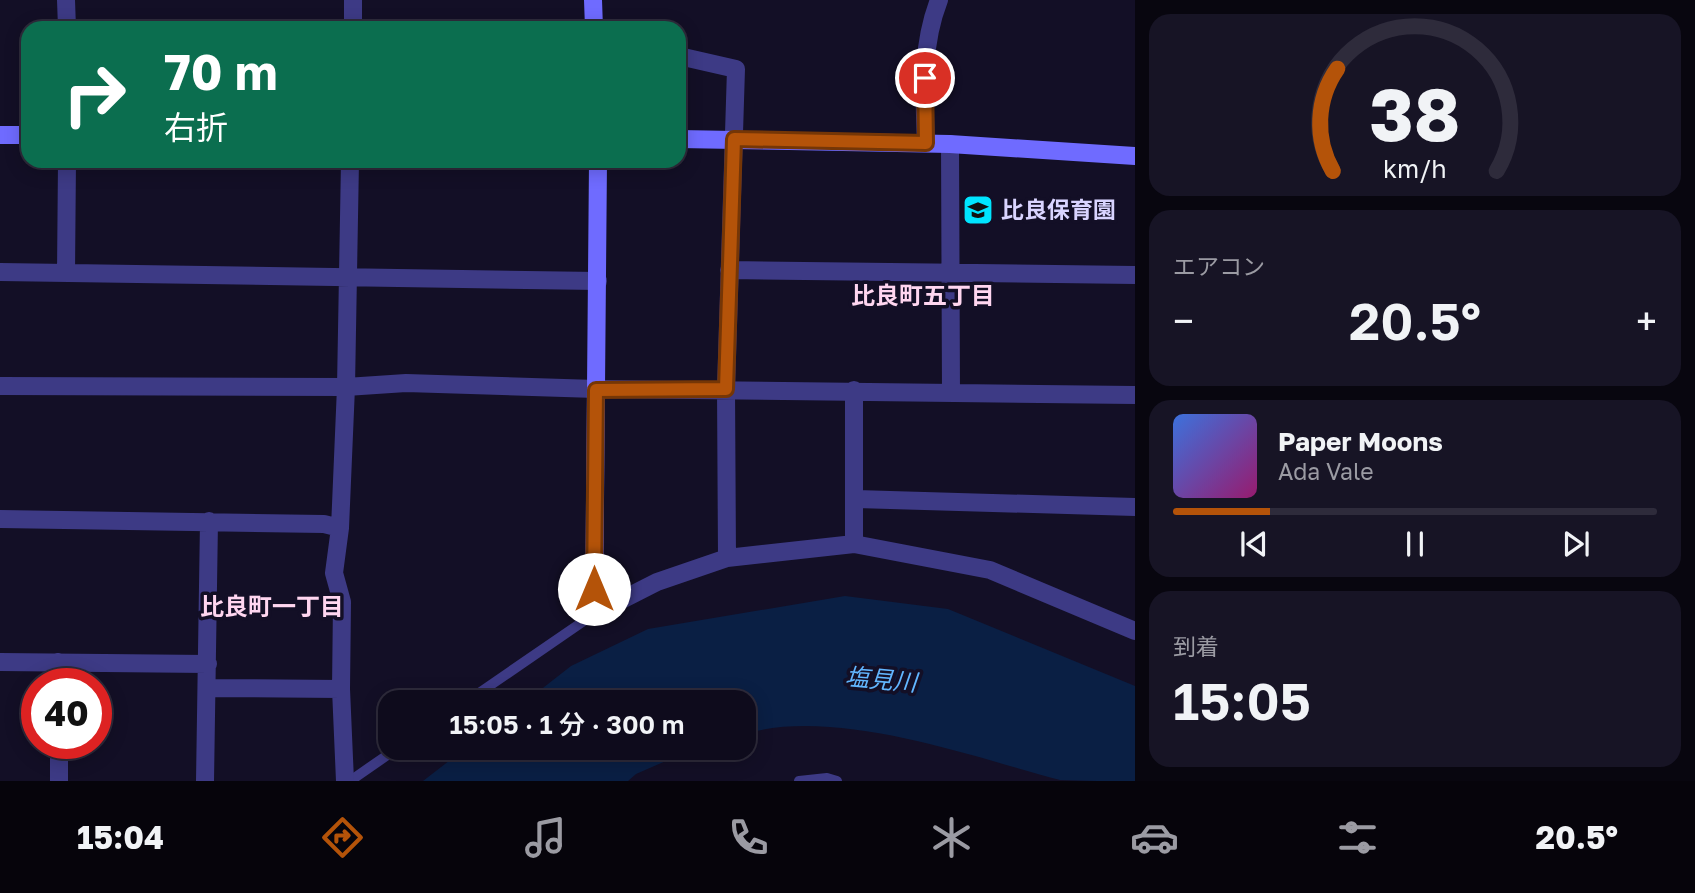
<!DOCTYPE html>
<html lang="ja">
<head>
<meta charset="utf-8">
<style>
	:root { --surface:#0e0b1c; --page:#171425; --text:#f1f3f6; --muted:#9b9ba3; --line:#2e2b3b; --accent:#b45309 }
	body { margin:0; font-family:"Golos Text","Noto Sans JP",sans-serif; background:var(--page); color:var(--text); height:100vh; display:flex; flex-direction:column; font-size:26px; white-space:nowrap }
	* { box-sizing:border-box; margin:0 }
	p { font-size:23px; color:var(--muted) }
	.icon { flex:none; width:38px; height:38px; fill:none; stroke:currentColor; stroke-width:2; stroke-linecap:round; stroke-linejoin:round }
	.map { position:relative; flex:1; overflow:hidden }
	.panel { display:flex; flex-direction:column; gap:14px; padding:14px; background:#08060f; width:560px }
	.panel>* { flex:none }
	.guide { position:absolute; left:21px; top:21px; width:665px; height:147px; border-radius:21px; box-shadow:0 4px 18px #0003,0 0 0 2px var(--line); background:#0b6e4f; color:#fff; overflow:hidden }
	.speed { position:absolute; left:21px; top:668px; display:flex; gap:14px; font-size:35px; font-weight:700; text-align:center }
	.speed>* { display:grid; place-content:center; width:91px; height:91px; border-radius:50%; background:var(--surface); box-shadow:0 4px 18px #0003,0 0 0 2px var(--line); line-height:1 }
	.speed .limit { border:10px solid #d22; background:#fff; color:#111 }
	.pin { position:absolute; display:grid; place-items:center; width:60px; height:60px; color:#fff; margin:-30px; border:4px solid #fff; border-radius:50%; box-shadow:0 2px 7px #0007 }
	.me { position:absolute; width:77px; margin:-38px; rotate:0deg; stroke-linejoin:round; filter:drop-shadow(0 0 5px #0008) }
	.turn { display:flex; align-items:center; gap:24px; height:147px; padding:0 28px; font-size:32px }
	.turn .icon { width:91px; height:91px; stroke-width:2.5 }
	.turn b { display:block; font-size:49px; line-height:60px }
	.big { font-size:52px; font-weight:600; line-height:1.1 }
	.panel .widget { flex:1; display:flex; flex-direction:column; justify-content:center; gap:10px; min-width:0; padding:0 24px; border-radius:21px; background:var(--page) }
	.panel .dial { align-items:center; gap:0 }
	.dial svg { height:182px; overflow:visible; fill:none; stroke:var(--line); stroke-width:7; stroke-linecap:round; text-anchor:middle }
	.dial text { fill:var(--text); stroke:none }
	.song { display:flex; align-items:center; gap:21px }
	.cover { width:84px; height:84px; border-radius:10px; background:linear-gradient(135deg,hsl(220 70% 55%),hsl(320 70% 35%)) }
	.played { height:7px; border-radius:4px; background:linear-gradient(90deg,var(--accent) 20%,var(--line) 20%) }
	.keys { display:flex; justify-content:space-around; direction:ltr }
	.heat { display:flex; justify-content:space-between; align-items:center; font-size:38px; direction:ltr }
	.trip { position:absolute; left:378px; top:690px; width:378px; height:70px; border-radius:21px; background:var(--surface); box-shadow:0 4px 18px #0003,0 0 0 2px var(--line); font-weight:600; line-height:70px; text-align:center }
	.tabs { display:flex; height:112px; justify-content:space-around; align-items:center; background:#06040b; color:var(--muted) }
	.tabs .icon { width:49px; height:49px }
	.tabs .on { color:var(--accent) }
	.tabs b { font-size:32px; color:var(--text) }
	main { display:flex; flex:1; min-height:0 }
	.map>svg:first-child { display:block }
	.water { fill:#0a1f44 }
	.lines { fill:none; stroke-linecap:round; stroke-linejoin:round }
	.lane { stroke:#3d3a85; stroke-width:10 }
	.street { stroke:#3d3a85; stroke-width:18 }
	.secondary { stroke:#6f6bff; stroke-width:18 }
	.route-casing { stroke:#753606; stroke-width:18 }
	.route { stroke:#b45309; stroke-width:12 }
	.labels { text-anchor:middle; stroke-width:7; stroke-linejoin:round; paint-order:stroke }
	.poi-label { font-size:23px; font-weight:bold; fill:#d9d4ff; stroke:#130f26; text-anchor:start }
	.neighbourhood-label { font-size:24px; font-weight:bold; fill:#ffd6f0; stroke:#130f26 }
	.water-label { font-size:24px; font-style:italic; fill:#62b6ff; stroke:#130f26 }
</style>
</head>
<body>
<main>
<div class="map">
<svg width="1135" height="781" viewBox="0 0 1135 781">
	<rect width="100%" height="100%" fill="#130f26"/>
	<path class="water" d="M845,596L948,609L1135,686V781C1112,781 1082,781 1060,780C969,756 836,707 744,734V702H525L571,666L648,629Z
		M467,747H698L636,774L628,781H423Z"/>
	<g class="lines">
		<path class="lane" d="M466,702L594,614
			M350,781L399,747
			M799,781L827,778L837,781"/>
		<path class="street" d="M66,0L67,28
			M353,28V0
			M679,56L736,69L726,389L727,558
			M926,143C924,93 921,46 939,0
			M950,144L951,393
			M729,270L1135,275
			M0,272L598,281
			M66,273L67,161
			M0,386L346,387L406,383L596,389L1135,395
			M854,390V544
			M856,499L1135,507
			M0,519L324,524L340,528
			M594,614L657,582L727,558L854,544L990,570L1135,631
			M0,662L208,664
			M58,662V684
			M207,688L341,689
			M59,744V781
			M205,781L209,521
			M345,781L341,689L342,602L334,573L340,528L346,387L350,161"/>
		<path class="secondary" d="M593,0L594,28
			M0,135H28
			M679,139L950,144L1135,156
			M594,614L598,161"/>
	</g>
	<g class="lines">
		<g class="route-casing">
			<path id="route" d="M594,589L596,390L726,389L734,139L926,143L925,78"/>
		</g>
		<use href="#route" class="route"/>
	</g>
	<defs>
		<g id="school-square" transform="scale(1.575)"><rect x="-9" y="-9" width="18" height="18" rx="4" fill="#00e5ff" stroke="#130f26"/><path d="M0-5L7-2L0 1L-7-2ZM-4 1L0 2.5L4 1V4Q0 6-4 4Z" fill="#111"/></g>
	</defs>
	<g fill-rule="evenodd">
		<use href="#school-square" x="978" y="210"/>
	</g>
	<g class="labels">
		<g class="poi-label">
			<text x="1001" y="218">比良保育園</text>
		</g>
		<g class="neighbourhood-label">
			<text x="923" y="304">比良町五丁目</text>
			<text x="272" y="615">比良町一丁目</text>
		</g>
		<g class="water-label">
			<text transform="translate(881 680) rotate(5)" y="8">塩見川</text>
		</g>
	</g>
</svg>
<div class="speed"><div class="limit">40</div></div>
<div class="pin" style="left:925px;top:78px;background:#d93025"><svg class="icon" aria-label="arrive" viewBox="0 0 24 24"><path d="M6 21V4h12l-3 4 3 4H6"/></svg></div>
<svg class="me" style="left:594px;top:589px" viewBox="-20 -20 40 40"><circle r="19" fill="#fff"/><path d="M0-13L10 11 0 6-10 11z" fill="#b45309"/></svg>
<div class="trip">15:05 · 1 分 · 300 m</div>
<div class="guide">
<div class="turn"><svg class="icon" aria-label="right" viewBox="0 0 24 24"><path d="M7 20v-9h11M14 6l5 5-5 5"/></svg><div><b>70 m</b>右折</div></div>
</div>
</div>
<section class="panel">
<div class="widget dial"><svg viewBox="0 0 100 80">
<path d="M14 69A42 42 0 1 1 86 69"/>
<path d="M14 69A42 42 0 0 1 16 24" stroke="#b45309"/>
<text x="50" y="56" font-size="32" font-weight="700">38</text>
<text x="50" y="72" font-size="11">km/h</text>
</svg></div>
<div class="widget"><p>エアコン</p>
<div class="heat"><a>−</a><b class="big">20.5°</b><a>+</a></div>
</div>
<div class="widget">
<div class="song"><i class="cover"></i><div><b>Paper Moons</b><p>Ada Vale</p></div></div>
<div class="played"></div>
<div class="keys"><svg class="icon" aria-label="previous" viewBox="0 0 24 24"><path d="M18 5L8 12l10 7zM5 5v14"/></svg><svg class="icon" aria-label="pause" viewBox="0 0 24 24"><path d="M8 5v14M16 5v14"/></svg><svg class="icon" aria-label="next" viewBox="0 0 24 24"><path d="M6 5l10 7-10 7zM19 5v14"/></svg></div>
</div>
<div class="widget"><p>到着</p><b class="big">15:05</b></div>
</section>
</main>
<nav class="tabs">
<b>15:04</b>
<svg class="icon on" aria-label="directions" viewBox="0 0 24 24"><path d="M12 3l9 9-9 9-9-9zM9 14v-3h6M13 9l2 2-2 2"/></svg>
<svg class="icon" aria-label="music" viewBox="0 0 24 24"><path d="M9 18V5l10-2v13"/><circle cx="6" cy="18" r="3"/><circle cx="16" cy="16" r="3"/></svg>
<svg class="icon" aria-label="phone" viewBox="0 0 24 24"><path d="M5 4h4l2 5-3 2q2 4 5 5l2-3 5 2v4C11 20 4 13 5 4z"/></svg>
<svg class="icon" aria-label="climate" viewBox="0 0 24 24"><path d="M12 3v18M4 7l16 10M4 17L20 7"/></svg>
<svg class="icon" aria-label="car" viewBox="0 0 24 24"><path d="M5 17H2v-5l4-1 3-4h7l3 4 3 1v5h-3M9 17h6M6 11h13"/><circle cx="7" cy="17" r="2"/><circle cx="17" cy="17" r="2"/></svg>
<svg class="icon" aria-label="filters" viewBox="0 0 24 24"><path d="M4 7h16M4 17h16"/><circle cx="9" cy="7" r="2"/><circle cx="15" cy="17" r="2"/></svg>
<b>20.5°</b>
</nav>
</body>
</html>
